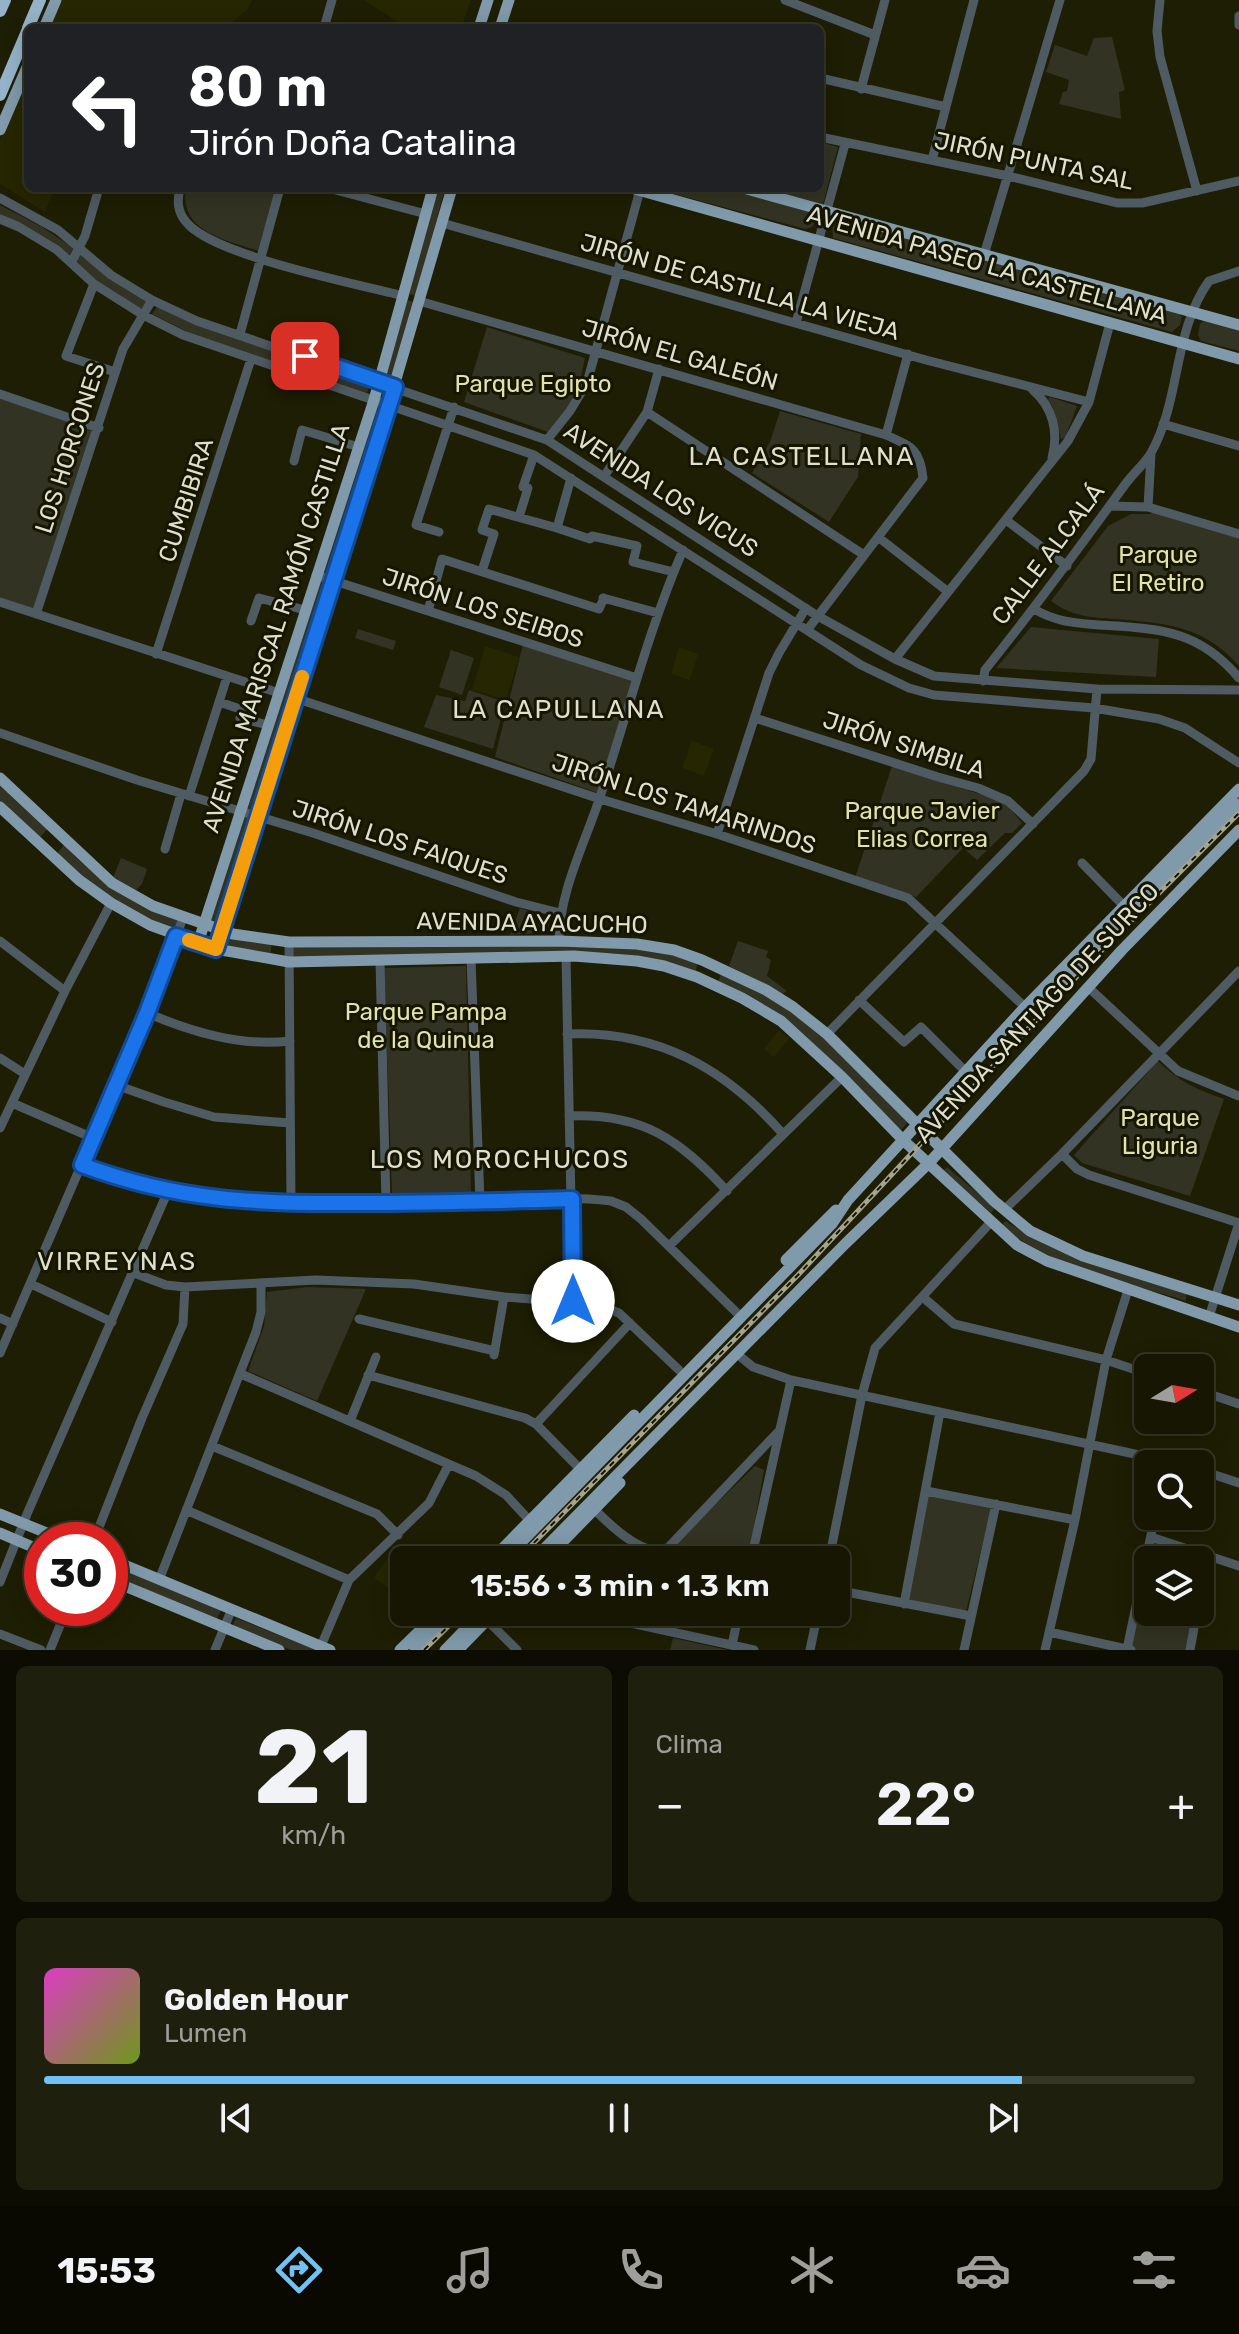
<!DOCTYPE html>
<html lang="es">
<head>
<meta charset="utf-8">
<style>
	:root { --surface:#161603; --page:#1f1f0d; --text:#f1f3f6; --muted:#9e9f9a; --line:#353525; --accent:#71c1f5 }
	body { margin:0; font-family:Rubik,sans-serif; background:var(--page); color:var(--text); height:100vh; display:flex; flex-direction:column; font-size:30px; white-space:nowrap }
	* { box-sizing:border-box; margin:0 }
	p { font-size:26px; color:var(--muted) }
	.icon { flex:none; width:44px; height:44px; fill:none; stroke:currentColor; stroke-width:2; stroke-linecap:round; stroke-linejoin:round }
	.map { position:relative; height:1650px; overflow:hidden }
	.sheet { display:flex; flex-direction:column; gap:16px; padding:16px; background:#0c0c02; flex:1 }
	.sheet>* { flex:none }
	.banner { position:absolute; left:24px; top:24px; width:800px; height:168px; border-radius:12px; box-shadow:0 4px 20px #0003,0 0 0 2px var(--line); background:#202124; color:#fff; overflow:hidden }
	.needle { width:52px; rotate:79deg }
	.controls { position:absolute; left:1134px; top:1354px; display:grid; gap:16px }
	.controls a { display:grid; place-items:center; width:80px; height:80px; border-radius:12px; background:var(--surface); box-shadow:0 4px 20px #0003,0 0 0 2px var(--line); font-size:40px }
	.speed { position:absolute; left:24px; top:1522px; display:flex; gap:16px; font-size:40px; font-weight:700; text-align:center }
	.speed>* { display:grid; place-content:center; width:104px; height:104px; border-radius:50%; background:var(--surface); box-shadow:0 4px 20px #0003,0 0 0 2px var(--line); line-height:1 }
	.speed .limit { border:12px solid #d22; background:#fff; color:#111 }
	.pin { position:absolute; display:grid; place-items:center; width:68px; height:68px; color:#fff; margin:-34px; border-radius:16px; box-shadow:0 4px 12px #0006 }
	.me { position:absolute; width:88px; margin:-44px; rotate:0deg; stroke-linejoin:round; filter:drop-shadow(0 0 6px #0008) }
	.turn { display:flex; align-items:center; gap:28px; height:168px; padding:0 32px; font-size:36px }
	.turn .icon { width:104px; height:104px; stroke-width:2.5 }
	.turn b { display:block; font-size:56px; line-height:68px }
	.big { font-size:60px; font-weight:600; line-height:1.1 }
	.sheet .widget { flex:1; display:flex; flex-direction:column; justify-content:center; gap:12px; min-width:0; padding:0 28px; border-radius:12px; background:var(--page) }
	.sheet .dial { align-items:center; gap:0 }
	.dial b { font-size:104px; line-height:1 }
	.song { display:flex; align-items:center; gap:24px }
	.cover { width:96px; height:96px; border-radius:12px; background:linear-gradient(135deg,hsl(310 70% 55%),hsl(80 70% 35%)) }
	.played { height:8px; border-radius:4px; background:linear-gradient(90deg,var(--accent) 85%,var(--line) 85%) }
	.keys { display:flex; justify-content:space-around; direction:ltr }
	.heat { display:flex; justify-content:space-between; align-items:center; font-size:44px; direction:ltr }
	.sheet .tiles { flex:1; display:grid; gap:16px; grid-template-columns:1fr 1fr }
	.widget:last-child { grid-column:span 2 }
	.trip { position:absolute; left:390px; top:1546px; width:460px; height:80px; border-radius:12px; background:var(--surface); box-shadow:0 4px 20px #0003,0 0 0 2px var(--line); font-weight:600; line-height:80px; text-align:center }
	.dock { display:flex; height:128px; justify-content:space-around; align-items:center; background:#090901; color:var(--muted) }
	.dock .icon { width:56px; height:56px }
	.dock .active { color:var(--accent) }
	.dock b { font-size:36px; color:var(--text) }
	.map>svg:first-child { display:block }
	.built { fill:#262602 }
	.green { fill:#323322 }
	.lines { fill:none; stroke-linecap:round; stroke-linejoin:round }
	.minor { stroke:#4f5b63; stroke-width:9 }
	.major { stroke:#809aab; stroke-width:11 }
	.highway { stroke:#94b2c8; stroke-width:12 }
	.rail-casing { stroke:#a4a491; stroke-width:5 }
	.rail { stroke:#151500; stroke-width:2; stroke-dasharray:6; stroke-linecap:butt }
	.route-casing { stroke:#114b97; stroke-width:20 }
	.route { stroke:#1a73e8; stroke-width:14 }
	.slow { stroke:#f59e0b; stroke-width:14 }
	.labels { text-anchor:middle; stroke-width:6; stroke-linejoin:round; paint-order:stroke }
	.street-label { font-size:24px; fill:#dedfce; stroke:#151500 }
	.park-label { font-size:24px; fill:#e1e3a8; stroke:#151500 }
	.neighbourhood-label { font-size:26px; letter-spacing:2px; fill:#dedfce; stroke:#151500 }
</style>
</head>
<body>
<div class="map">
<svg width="1239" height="1650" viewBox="0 0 1239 1650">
	<rect width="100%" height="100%" fill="#1e1e04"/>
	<path class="built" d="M62,0H252L247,10L225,28H49Z
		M364,0H471L461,28H407Z
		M28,77V188H55L45,212L0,184V140Z
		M485,646L519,657L506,700L472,690Z
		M679,647L698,654L690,680L671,674Z
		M692,741L714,749L704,776L682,768Z
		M779,1030L789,1039L774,1057L764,1049Z
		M388,1557L404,1568V1599L374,1578Z"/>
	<path class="green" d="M1112,37L1125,90L1119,92L1121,119L1059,104L1063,92L1067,91L1069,80L1046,72L1055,45L1087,56L1094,38Z
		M820,142L838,147L823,204L759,188H820Z
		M186,188H276L259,251C227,240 178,232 186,188Z
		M438,188H445L416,296L409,294Z
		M652,188H731L813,211L815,222L812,227L805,229Z
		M0,205L42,227L70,246L73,249L69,256L0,217Z
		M841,219L1179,313L1182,317L1180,325L1172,332L833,238L832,224Z
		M80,252L148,300L140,310L95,282L74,262Z
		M407,300L414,302L392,380L385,378Z
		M158,306L370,383L367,393L188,332L152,314Z
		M1205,320L1239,329V351L1201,341L1198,335L1200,324Z
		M487,327L585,358L577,395L548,432L464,402Z
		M1050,397L1077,406L1065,438L1061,439L1053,408L1048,400Z
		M0,398L96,430L34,609L0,598Z
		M375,404L386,407L331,577L320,573Z
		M780,411L861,434L858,477L829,522L752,473L770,442Z
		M1156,509L1239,537V666C1205,626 1165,623 1115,619C1089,617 1073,617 1051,601L1108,526L1131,514H1150Z
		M318,578L329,582L256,814L242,811Z
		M1031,627L1159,639L1156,677L996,668Z
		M358,629L396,641L393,650L355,638Z
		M523,644L633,680L598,793L495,757Z
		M451,650L474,658L462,695L439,687Z
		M469,690L505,702L493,749L424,727L436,695L465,701Z
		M892,766L995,799L1008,806L1022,823L1012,833H1005L977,860L963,848L916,897L855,878Z
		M0,782L49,827L38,840L0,805Z
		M240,814L255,819L220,928L206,923Z
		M64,845C97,882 134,897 178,919L174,931L112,901L55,856Z
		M121,858L147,869L142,884L135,891L113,878Z
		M520,908L547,918L549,925L547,932L510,935Z
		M221,929L272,941L270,960L216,948Z
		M738,941L768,951L766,957L771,960L767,976L787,991L782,994L729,966Z
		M562,943C611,945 652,944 697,964L696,972L638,959L290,961L292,946Z
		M466,966L471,1194L392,1193L384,968Z
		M722,971L765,993L824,1037L908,1122L901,1130L812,1044L718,982Z
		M1158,1061C1178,1081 1198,1090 1224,1099L1190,1196L1082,1163L1074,1155Z
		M947,1167L995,1208L991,1213L943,1171Z
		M1005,1221L1049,1246L1186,1292V1301C1124,1281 1053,1269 1002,1226Z
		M307,1287L366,1289L317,1401L248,1371L264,1326L267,1292Z
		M755,1466L764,1470L748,1560H715L679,1552L677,1542Z
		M929,1494L992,1506L966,1611L908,1601Z
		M1151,1537L1208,1557L1200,1599V1560H1148V1612H1197L1190,1650H1131Z
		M110,1564L221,1610L217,1619L110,1575Z
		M236,1618L316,1650H291L232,1627Z
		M673,1638L728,1650H670Z"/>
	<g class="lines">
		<path class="minor" d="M785,0L875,35
			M1160,0L1157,31L1160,57L1197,191
			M1239,16V25
			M324,28L332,0
			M820,78L946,107
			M861,89L885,0
			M820,137L1008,176L1117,203H1142L1239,181
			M932,160L974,0
			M180,188C177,201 177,212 187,223C215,256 357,284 404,296
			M328,188L426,214
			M0,198L58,230L111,275L152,300L197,321L547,440L816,615L895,659L934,676L1097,689L1239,690
			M0,219L19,227L57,250L94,284L143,315L183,335L534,455L861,665L909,688L934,695L1094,708L1159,719L1185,728L1239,763
			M442,223L926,360L1089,402
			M984,255L1060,0
			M71,263L85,236L99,188
			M94,284L66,356L115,372
			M419,301L886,435C910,446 920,448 923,478L808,629
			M796,323L845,144
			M240,334L280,188
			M1032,389C1053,407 1059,432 1052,458
			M0,394L99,428
			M647,412L864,555
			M1163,424L1239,446
			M886,435L908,354
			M547,440L570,411L587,383L640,190
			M294,461L302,430L359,447
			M605,475L647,412L659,369
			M571,478L557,528L590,539
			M1110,506L1148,507L1239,534
			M1148,507L1151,454
			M519,517L528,488L523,487L534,455
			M1006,520L1067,566
			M439,532L416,525L454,407
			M592,536L637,546L633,562L674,572
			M878,537L947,591
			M482,571L494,534L482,530L489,509L557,528
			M316,575L637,678
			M603,598L658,613
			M0,602L279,693
			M1034,609C1056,622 1075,623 1099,625C1159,629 1198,629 1239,678
			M428,611L442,559L599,609L604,598
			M36,614L123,349L152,300
			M251,621L259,598L305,610
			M156,654L251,359
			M895,659L1068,441L1089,402L1110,323
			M983,681L985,670C1033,610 1079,548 1124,486C1132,474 1144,465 1151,453C1181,400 1173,331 1209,281L1239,271
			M295,698L600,799L717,834L908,898L1025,1007
			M219,702L243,710L240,718L268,725
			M755,718L938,777L978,788L1008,801L1033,824
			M0,733L137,780L313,833L516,902L560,913
			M189,796L227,677
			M717,834L769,673L779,653L806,608
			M165,849L181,794
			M1082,863L1125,907
			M0,941L65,991
			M559,941C559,893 584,845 599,800C627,716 648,631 683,550
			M289,942L291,1204
			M566,956L573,1301
			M471,959L480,1202
			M380,961L386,1203
			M1088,987L1178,1071L1239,1096
			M859,1000L904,1042L921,1027L965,1071
			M147,1013C192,1032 241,1047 290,1041
			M567,1034C657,1030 725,1068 783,1134
			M827,1034L1084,771L1091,759L1097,689
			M0,1058L25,1074
			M116,1085L164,1102L214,1117L290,1123
			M12,1103L93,1138
			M569,1116C642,1113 679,1139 727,1191
			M0,1128L65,991L111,903
			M1062,1154L1077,1169L1089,1175L1239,1223
			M82,1165C211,1214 347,1205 482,1201C524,1200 568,1196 611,1201L626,1207L641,1219L736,1312
			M1004,1210L1062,1154L1239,971
			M669,1246L842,1077
			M134,1273L166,1285L185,1287L316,1280L414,1284L504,1297L595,1304L619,1313L679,1370
			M31,1284L112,1322
			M924,1298L954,1324L1106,1360L1148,1374
			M1209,1317L1239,1223
			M0,1318L13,1324
			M359,1319L495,1351
			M0,1353L147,1013L183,918
			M494,1355L504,1297
			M742,1358L753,1367L791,1380L1181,1464
			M241,1374L476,1476L506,1495L530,1521
			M368,1375L525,1418L536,1424L581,1470
			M1200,1391L1239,1404
			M350,1421L376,1357
			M536,1424L630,1323
			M212,1446L377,1514L398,1535
			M1200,1470L1239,1483
			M926,1491L1075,1520
			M594,1509C632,1547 642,1550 694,1560
			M186,1510L349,1580L429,1503L449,1464
			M1151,1537L1239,1566
			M94,1540L142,1418L183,1324L185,1287
			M662,1554L778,1432
			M751,1560L791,1380
			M829,1560L862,1395L875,1348L991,1222
			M159,1580L256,1332L261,1312V1284
			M0,1582L27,1514L168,1191
			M836,1590L971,1616
			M1200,1599L1208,1557
			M904,1604L940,1412
			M595,1612L617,1620L754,1650
			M487,1620L517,1650
			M1049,1632L1131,1650
			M0,1634L41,1650
			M732,1645L739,1612
			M321,1646L349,1580
			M1127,1649L1155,1516
			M50,1650L67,1608
			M215,1650L231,1611
			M810,1650L818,1612
			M964,1650L996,1504
			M1045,1650L1075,1520L1106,1360L1128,1290
			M1190,1650L1197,1612"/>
		<path class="major" d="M44,28L56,0
			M479,28L488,0
			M500,28L509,0
			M0,130L28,65
			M631,188L1239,359
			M743,188L1239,325
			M0,778L112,883L153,906L233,934L289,942L559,941L637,944L674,950L702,960L766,990L793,1007L827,1034L994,1201L1030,1231L1083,1256L1239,1305
			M0,807L79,880L111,903L150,925L216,949L289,962L574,956L637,961L664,966L697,977L742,998L781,1021L842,1077L903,1140L1017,1245L1047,1261L1239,1327
			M198,943L374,400L433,188
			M216,949L372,461L452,188
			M1036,999L1050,995L1239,804
			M786,1260L836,1210
			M0,1514L64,1540
			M0,1533L42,1551
			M110,1559L330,1650
			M491,1560L634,1415
			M504,1560L832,1224L848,1200L1025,1007L1239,789
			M533,1560L845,1244L929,1163L1122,950L1239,830
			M545,1560L620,1483
			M110,1580L279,1650
			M400,1650L439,1612
			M415,1650L452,1612
			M445,1650L482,1612
			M458,1650L495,1612"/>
		<path class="highway" d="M0,11L5,0
			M28,28L40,0
			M0,95L28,29"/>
		<g class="rail-casing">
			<path id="rail" d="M517,1560L798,1275L1095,957L1239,813
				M424,1650L463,1612"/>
		</g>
		<use href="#rail" class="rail"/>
	</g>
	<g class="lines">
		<g class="route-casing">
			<path id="route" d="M305,356L395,387L216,949L176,936L147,1013L82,1165C178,1201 258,1204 358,1203C430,1203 501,1201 572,1199L573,1301"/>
		</g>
		<use href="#route" class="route"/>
		<path class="slow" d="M189,940L216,949L302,677"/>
	</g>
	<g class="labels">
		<g class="street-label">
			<text transform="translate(1034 161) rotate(12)" y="8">JIRÓN PUNTA SAL</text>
			<text transform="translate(987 265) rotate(16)" y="8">AVENIDA PASEO LA CASTELLANA</text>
			<text transform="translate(740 287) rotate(16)" y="8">JIRÓN DE CASTILLA LA VIEJA</text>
			<text transform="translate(680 355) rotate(16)" y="8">JIRÓN EL GALEÓN</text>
			<text transform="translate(70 448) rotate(-72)" y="8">LOS HORCONES</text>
			<text transform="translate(661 490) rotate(33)" y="8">AVENIDA LOS VICUS</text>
			<text transform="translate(186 500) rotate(-72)" y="8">CUMBIBIRA</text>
			<text transform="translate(1048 554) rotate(-53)" y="8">CALLE ALCALÁ</text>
			<text transform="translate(483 608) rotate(18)" y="8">JIRÓN LOS SEIBOS</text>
			<text transform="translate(276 628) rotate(-72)" y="8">AVENIDA MARISCAL RAMÓN CASTILLA</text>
			<text transform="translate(904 745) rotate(18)" y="8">JIRÓN SIMBILA</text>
			<text transform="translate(684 804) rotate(18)" y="8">JIRÓN LOS TAMARINDOS</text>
			<text transform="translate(400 842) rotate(18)" y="8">JIRÓN LOS FAIQUES</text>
			<text transform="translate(532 923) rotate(1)" y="8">AVENIDA AYACUCHO</text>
			<text transform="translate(1037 1013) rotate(-47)" y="8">AVENIDA SANTIAGO DE SURCO</text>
		</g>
		<g class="park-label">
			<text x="533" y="392">Parque Egipto</text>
			<text x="1158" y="563">Parque<tspan x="1158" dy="28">El Retiro</tspan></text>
			<text x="922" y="819">Parque Javier<tspan x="922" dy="28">Elias Correa</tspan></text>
			<text x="426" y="1020">Parque Pampa<tspan x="426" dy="28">de la Quinua</tspan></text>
			<text x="1160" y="1126">Parque<tspan x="1160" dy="28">Liguria</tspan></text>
		</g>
		<g class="neighbourhood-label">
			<text x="802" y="465">LA CASTELLANA</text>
			<text x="559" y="718">LA CAPULLANA</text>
			<text x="500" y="1168">LOS MOROCHUCOS</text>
			<text x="117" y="1270">VIRREYNAS</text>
		</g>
	</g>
</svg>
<div class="controls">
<a><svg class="needle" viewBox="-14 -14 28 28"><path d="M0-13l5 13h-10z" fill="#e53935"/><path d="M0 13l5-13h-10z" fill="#9e9f9a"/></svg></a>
<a><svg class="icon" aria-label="search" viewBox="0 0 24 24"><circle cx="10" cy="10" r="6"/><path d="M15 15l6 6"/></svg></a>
<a><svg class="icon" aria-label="layers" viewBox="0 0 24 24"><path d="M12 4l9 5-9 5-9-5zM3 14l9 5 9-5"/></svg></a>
</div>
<div class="speed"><div class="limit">30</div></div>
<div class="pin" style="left:305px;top:356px;background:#d93025"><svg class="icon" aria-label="arrive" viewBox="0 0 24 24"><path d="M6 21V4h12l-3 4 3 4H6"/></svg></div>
<svg class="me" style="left:573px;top:1301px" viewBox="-20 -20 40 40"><circle r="19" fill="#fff"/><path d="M0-13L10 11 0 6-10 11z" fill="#1a73e8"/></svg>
<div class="trip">15:56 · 3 min · 1.3 km</div>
<div class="banner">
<div class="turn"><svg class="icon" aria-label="left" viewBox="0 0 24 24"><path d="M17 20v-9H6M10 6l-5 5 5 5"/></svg><div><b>80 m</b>Jirón Doña Catalina</div></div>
</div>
</div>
<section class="sheet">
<div class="tiles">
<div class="widget dial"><b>21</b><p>km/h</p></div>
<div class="widget"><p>Clima</p>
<div class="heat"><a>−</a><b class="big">22°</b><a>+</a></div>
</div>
<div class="widget">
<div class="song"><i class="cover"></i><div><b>Golden Hour</b><p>Lumen</p></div></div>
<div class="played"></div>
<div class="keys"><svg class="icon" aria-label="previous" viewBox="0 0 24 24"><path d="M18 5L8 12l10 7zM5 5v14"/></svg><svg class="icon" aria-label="pause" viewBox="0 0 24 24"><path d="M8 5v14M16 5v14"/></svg><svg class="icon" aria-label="next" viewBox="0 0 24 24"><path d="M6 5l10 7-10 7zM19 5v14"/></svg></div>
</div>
</div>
</section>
<nav class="dock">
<b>15:53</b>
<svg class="icon active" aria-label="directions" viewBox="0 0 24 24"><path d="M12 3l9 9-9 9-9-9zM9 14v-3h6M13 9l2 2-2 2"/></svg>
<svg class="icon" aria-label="music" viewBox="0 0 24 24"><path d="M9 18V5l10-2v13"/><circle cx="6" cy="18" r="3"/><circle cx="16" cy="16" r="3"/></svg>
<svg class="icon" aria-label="phone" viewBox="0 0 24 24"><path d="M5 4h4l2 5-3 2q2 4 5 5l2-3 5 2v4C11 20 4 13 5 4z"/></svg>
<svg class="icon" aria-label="climate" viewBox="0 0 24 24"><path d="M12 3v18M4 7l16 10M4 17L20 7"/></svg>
<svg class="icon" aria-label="car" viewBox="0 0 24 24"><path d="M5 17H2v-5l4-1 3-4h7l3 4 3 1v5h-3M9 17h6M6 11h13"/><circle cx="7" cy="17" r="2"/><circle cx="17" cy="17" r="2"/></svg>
<svg class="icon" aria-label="filters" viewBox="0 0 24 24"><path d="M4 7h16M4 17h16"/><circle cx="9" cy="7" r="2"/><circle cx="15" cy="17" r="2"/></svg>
</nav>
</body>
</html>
